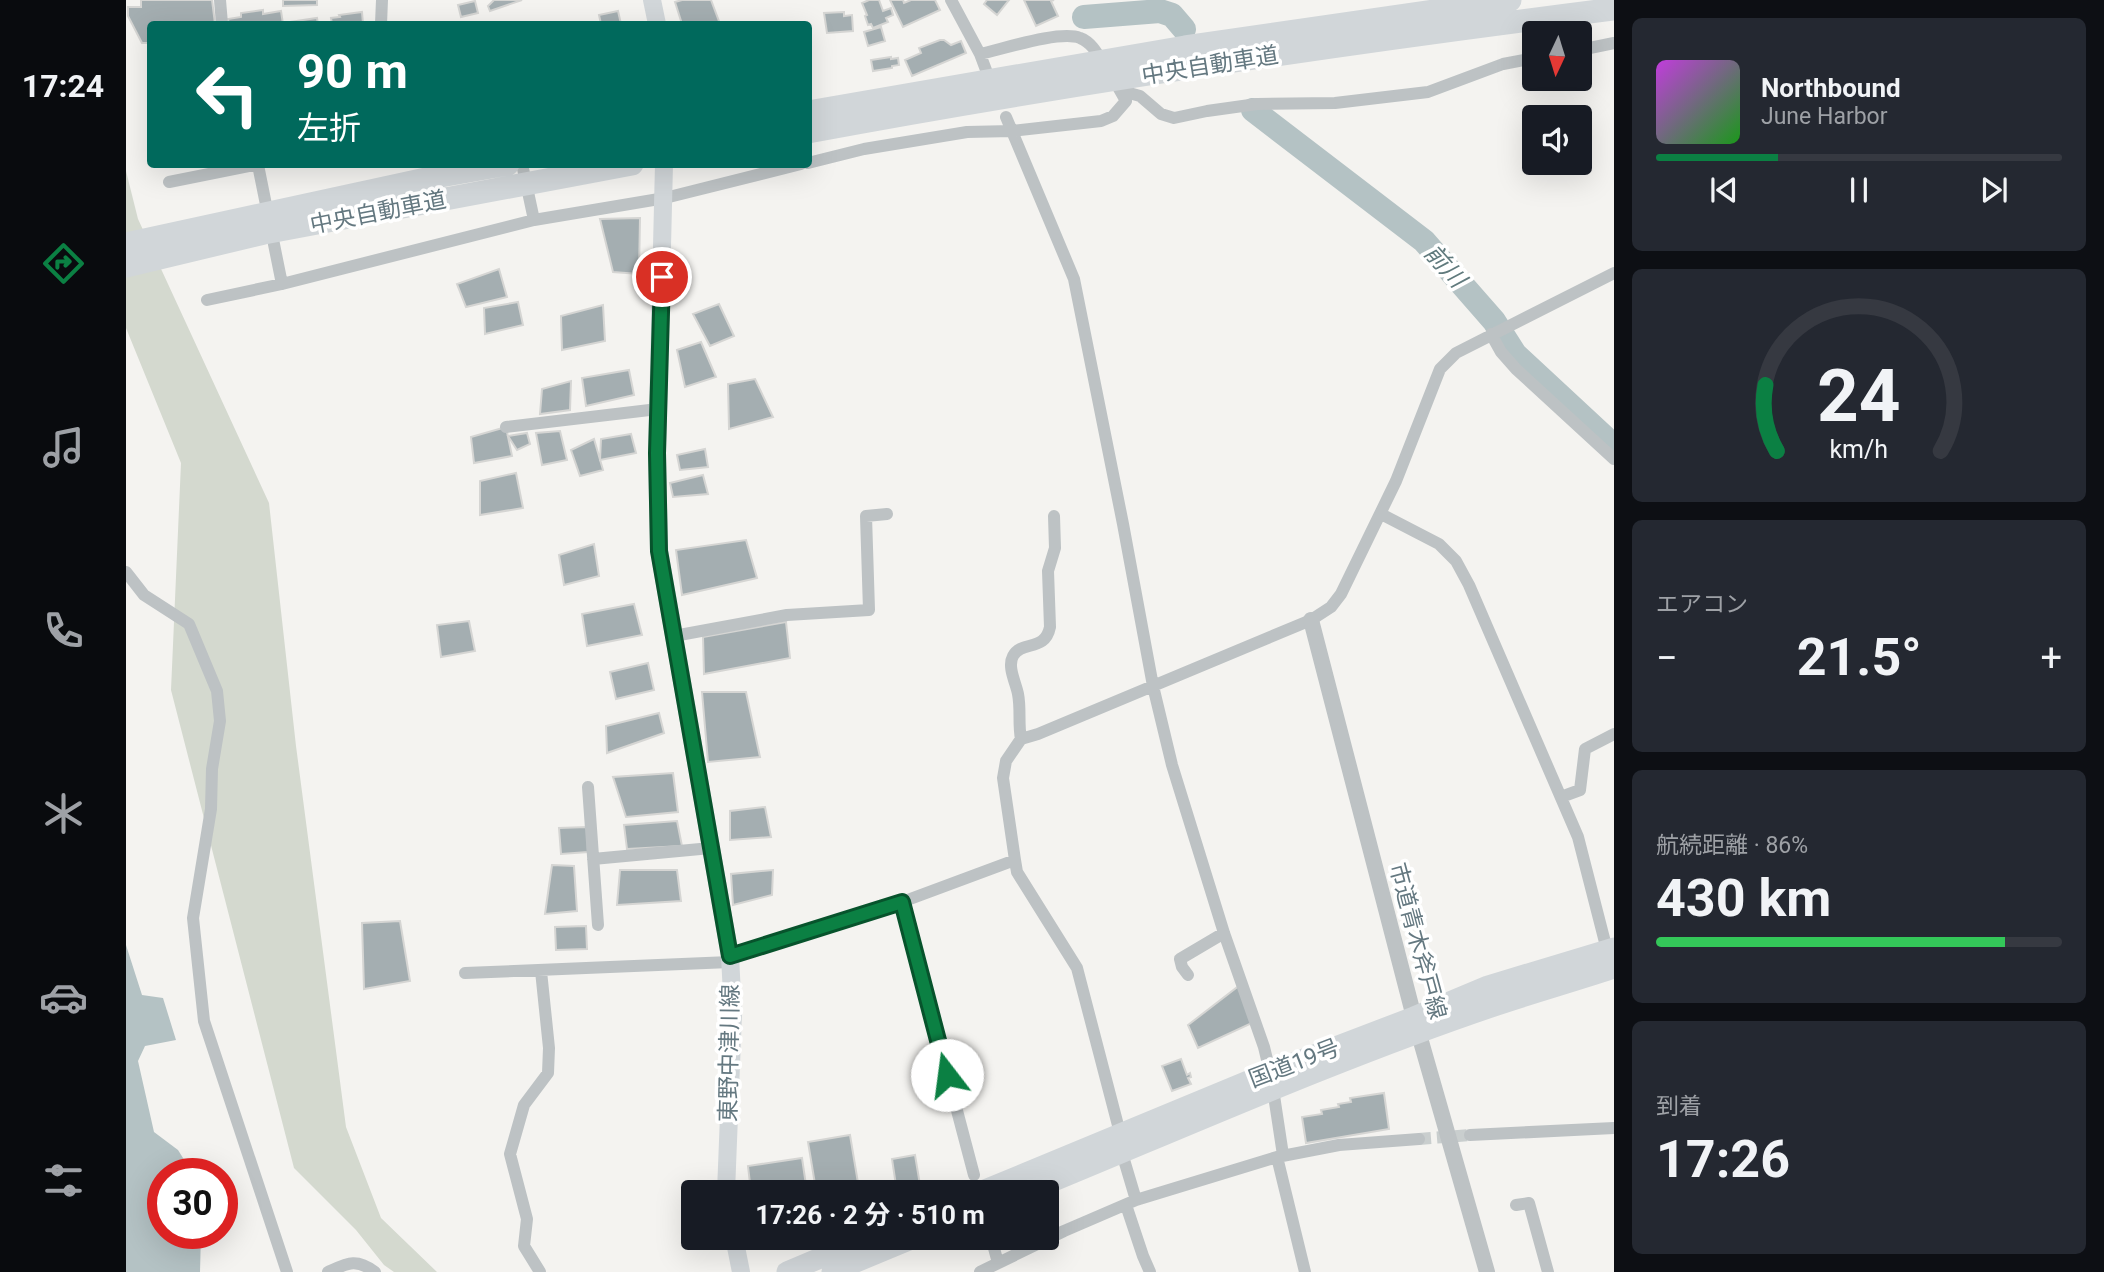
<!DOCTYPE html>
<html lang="ja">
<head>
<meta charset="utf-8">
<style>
	:root { --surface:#171b24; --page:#242831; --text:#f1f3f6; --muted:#9ea1a6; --line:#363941; --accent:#0b8043 }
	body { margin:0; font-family:Roboto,"Noto Sans JP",sans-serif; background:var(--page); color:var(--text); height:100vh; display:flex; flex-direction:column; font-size:26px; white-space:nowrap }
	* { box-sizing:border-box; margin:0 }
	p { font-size:23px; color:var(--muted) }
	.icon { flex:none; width:38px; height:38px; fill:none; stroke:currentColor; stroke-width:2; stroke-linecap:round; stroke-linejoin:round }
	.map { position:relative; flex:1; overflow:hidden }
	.side { display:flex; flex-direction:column; gap:18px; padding:18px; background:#0d0f14; width:490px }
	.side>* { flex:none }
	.guide { position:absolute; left:21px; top:21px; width:665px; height:147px; border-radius:7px; box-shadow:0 7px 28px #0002; background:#00695c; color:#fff; overflow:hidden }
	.needle { width:46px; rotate:184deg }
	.tools { position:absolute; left:1396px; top:21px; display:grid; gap:14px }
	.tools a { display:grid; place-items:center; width:70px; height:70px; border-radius:7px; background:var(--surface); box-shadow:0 7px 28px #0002; font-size:35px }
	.speed { position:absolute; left:21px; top:1158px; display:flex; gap:14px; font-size:35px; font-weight:700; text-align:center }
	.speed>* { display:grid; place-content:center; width:91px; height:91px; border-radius:50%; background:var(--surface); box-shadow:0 7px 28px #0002; line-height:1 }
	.speed .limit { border:10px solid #d22; background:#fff; color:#111 }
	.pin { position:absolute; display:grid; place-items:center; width:60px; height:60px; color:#fff; margin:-30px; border:4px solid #fff; border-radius:50%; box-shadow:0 2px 7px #0007 }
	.me { position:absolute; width:77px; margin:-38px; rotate:345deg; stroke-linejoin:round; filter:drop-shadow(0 0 5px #0008) }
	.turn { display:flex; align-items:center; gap:24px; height:147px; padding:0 35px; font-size:32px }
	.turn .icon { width:91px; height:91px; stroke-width:2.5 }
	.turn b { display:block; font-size:49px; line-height:60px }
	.big { font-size:52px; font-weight:700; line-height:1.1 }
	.side .tile { flex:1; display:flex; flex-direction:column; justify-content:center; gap:10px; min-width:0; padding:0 24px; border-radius:10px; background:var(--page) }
	.side .dial { align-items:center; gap:0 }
	.dial svg { height:182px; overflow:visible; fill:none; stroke:var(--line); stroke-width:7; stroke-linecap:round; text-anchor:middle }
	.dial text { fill:var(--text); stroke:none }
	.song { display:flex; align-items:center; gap:21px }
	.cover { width:84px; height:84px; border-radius:10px; background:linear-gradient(135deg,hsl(290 70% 55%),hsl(120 70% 35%)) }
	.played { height:7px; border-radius:4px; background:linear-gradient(90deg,var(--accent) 30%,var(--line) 30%) }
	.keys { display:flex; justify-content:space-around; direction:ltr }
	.heat { display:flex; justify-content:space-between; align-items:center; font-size:38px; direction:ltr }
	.charge { height:10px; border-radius:5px; background:linear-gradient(90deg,#34c759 86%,var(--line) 0) }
	.trip { position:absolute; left:555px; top:1180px; width:378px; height:70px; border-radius:7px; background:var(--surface); box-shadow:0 7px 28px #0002; font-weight:700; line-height:70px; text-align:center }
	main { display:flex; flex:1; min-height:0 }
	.dock { display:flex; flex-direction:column; width:126px; justify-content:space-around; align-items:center; background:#090b0e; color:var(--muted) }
	.dock .icon { width:49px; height:49px }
	.dock .selected { color:var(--accent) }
	.dock b { font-size:32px; color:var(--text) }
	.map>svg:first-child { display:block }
	.green { fill:#d4d9cf }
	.water { fill:#b4c2c4 }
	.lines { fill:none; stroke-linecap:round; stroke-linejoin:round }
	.river { stroke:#b4c2c4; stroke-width:24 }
	.building { fill:#a4aeb1; stroke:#d5d5d3; stroke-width:2 }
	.minor-tunnel { stroke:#c9cece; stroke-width:12; stroke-dasharray:12 6; stroke-linecap:butt }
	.minor { stroke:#bdc2c4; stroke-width:12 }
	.tertiary { stroke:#bdc2c4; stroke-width:16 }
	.secondary { stroke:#d1d6d9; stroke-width:18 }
	.trunk { stroke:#d1d6d9; stroke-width:21 }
	.motorway { stroke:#d1d6d9; stroke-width:23 }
	.route-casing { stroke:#07532c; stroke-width:18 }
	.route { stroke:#0b8043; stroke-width:12 }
	.labels { text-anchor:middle; stroke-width:7; stroke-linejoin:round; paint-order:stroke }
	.street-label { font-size:23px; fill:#647880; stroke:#fff }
	.water-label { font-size:24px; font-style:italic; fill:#607a7d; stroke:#fff }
</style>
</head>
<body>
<main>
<nav class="dock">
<b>17:24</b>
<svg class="icon selected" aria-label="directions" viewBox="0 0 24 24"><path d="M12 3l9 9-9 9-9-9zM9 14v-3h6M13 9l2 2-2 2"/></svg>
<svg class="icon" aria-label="music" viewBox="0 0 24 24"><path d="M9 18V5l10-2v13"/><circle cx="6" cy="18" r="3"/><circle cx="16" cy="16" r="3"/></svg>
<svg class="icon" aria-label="phone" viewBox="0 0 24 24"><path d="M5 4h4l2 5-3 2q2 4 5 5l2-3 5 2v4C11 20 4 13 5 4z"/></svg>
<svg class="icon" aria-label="climate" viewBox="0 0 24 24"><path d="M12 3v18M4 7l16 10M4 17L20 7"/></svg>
<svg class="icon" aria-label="car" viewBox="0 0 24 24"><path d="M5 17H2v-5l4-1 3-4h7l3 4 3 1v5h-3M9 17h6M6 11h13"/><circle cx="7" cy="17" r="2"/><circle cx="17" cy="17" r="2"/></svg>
<svg class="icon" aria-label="filters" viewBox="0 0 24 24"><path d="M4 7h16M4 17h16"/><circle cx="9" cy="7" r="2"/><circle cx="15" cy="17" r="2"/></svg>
</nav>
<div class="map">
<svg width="1488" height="1272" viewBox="0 0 1488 1272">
	<rect width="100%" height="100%" fill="#f4f3f0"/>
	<path class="green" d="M0,171L12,219L143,503L170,746L220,1127L255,1218L311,1272H268L258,1265L230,1230L168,1168L45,690L55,463L0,328Z"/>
	<path class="water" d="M0,945L16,995L37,998L50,1040L19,1046L12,1061L28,1132L52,1150L67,1174H37V1234H75L74,1272H0Z"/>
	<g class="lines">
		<path class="river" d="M958,17L1034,11L1046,15L1058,29
			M1127,110L1298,241L1368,321L1389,354L1488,446"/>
	</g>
	<path class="building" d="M15,0H86L89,24H24V43H16L2,16V7H15Z
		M157,0H191V5L157,6Z
		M368,0H396L364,11L362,6Z
		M556,0H585L594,24H556L549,2Z
		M743,0H753L757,11L765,8L767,15L760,18L762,22L747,28L745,24L742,25L739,16L741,15L736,3Z
		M764,0H777L778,3L785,0H809L814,10L777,27Z
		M861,0H883L871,15L858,4Z
		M898,0H928L925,1L932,16L910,26Z
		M349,1L352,13L335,17L332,5Z
		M137,10V14L155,11L157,24H103L102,19L115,17V13Z
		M492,11L495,24H475L473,15Z
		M236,12L237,24H206L205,18L214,17L213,15Z
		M718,12V16L726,15L727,31L701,33L698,13Z
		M191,18L192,24H163V22Z
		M755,27L759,41L742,46L738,32Z
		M814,40H818L825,45L835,41L840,53L786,76L779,60L795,53L793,48Z
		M765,57V59L772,58L773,65L766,66V68L747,71L745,60Z
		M514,218L513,274L487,272L474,219Z
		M373,269L381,297L340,307L331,284Z
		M392,302L397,325L359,334L358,308Z
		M593,304L608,336L584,346L567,314Z
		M477,305L479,341L436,350L435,316Z
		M575,342L590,377L559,387L551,350Z
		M503,370L508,395L460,406L456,378Z
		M629,379L647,417L603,429L602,384Z
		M445,381L444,410L414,414L416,389Z
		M380,427L386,456L348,463L345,437Z
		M434,431L441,460L416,465L410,433Z
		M401,433L404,444L391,450L382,436Z
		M505,434L510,453L474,460L475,439Z
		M468,439L477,470L454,476L445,450Z
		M579,449L582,467L554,470L551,455Z
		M390,473L397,508L354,515V481Z
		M577,475L582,494L547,497L544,483Z
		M620,540L631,578L556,595L550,550Z
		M468,544L473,576L438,585L433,555Z
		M508,604L516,635L461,646L456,614Z
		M343,621L349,651L315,657L311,625Z
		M660,622L664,658L578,674L577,637Z
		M522,663L528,690L490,699L484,672Z
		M576,692H620L634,757L582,762Z
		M533,713L538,733L481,753L480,726Z
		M547,773L552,812L500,817L487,777Z
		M639,807L645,837L604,840V811Z
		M551,821L556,846L501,849L498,825Z
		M461,827L462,852L435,854L433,828Z
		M426,865L448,866L451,911L419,914Z
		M494,870H551L555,901L491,905Z
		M647,870L646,895L607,905L605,874Z
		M274,921L284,981L238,989L236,923Z
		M460,926L461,949L430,950L429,927Z
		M1114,985L1126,1023L1072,1048L1062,1025Z
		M1055,1059L1061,1075L1064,1073L1065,1077L1062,1078L1065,1084L1046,1091L1036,1066Z
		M1258,1093L1263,1129L1180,1143L1176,1117L1196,1114L1195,1110L1213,1107L1212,1104L1225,1102L1224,1098Z
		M724,1135L732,1183L690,1190L682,1142Z
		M789,1155L795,1191L771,1192L766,1159Z
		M676,1158L681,1192H625L622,1166Z"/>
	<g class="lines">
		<path class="minor-tunnel" d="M1293,1139L1344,1135"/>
		<path class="minor" d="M94,0L96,24
			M825,0L854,54L860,70
			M255,24L256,0
			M1454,50L1488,43
			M854,54C877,49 934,30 954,38C965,42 971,53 977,63
			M996,91L1014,96L1035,114L1048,118L1081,111L1131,104L1209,103L1302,92L1377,64L1409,58
			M880,117L948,279L997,524L1027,686L1046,765L1098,933L1138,1047L1144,1072
			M682,163L738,149L841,132L886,131L975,121L987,116L1000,101L987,78
			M396,164L408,220
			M132,165L156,284
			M43,182L133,164
			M81,300L156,284L408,220L539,198L675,164
			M1365,334L1375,352L1390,369L1488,459
			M380,427L532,409
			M1255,514L1313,544L1330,561L1343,585L1452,837L1481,950
			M0,572L18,595L63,624L91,691L94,721L86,769L85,809L67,918L78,1021L161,1272
			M548,636L661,615L743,610L740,516L761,514
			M895,739C892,724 895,709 892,694C890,683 881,667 887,656C896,640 919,652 924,627L922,571L929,548L928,516
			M462,787L472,925
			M1435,797L1454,790L1459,749L1488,734
			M467,859L585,848
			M776,902L848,1175
			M604,956L776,902L889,860
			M339,973L604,962
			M1062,975L1056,967L1054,959L1098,933
			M1147,1089L1157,1155
			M994,1133L951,968L891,872L889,860L877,778L880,761L895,739L912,734L1185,620L1205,607L1215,594L1270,481L1314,369L1330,353L1488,273
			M1344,1135L1488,1128
			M996,1153L1010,1200
			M1151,1157L1179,1272
			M1000,1205L1017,1256L1024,1272
			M1390,1205L1403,1203L1422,1272
			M865,1237L872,1263
			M202,1272C222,1263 230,1258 249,1272
			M414,1272L398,1246L401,1219L384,1154L398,1105L422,1073L423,1048L415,971
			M854,1272L938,1231L1010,1200L1151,1157L1213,1145L1293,1139"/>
		<path class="tertiary" d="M1185,620L1288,1017L1361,1272"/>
		<path class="secondary" d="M526,0L531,24
			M538,164L531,453L533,550L604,956L607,1014L600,1192
			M608,1237L615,1272"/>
		<path class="trunk" d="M854,1192L1144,1072L1288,1017L1362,986L1488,948
			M901,1192C1057,1128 1211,1059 1371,1005C1410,992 1449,981 1488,968
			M661,1272L744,1237
			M706,1272L790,1237"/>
		<path class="motorway" d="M682,112L1059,47L1384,0
			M682,132C950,82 1219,43 1488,9
			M0,244L309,177L382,164
			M0,266L138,233L506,164"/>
	</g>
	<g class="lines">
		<g class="route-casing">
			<path id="route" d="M536,277L531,453L533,551L604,956L776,902L821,1075"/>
		</g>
		<use href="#route" class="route"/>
	</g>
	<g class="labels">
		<g class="street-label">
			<text transform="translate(1084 65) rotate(-9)" y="8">中央自動車道</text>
			<text transform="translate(252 212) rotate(-11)" y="8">中央自動車道</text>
			<text transform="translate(1292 941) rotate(75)" y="8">市道青木斧戸線</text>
			<text transform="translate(603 1053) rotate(-89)" y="8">東野中津川線</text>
			<text transform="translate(1168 1063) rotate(-21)" y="8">国道19号</text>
		</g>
		<g class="water-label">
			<text transform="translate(1319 266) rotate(48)" y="8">前川</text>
		</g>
	</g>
</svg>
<div class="tools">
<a><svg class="needle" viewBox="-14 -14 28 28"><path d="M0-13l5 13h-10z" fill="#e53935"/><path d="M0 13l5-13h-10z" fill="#9ea1a6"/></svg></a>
<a><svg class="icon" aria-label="sound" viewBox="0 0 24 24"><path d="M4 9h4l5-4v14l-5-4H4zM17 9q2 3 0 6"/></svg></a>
</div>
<div class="speed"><div class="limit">30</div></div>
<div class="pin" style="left:536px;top:277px;background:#d93025"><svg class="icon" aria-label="arrive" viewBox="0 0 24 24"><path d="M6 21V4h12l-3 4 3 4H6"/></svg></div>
<svg class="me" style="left:821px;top:1075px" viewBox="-20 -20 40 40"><circle r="19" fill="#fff"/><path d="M0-13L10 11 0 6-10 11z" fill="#0b8043"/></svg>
<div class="trip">17:26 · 2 分 · 510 m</div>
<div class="guide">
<div class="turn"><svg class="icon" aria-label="left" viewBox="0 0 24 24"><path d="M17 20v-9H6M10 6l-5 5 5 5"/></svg><div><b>90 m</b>左折</div></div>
</div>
</div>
<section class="side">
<div class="tile">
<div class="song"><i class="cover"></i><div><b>Northbound</b><p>June Harbor</p></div></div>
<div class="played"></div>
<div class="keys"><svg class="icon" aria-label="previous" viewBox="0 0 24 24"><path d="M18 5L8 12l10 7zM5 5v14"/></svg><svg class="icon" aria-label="pause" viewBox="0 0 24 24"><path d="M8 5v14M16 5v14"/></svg><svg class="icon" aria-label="next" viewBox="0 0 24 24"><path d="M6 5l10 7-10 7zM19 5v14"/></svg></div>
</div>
<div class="tile dial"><svg viewBox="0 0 100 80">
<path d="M14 69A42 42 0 1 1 86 69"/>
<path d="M14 69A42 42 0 0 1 9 40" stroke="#0b8043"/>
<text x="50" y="56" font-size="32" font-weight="700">24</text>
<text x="50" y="72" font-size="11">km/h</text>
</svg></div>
<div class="tile"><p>エアコン</p>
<div class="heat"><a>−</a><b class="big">21.5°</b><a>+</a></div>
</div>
<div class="tile"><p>航続距離 · 86%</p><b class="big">430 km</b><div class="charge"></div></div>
<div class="tile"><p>到着</p><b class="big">17:26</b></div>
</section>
</main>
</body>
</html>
